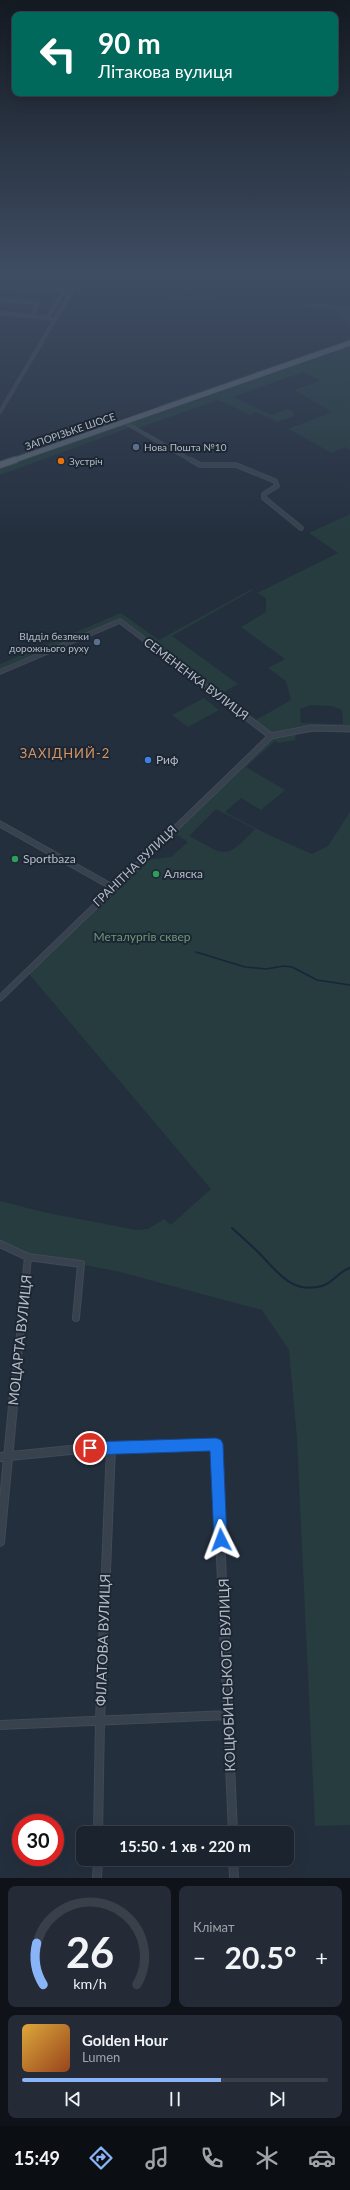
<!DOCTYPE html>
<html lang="uk">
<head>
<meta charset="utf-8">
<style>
	:root { --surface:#1b232e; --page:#242b36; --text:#f1f3f6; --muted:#a0a4aa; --line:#39404a; --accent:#8ab4f8 }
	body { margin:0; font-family:Lato,sans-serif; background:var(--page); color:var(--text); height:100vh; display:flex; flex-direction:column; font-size:15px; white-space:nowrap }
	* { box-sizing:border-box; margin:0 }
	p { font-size:13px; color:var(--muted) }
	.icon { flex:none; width:22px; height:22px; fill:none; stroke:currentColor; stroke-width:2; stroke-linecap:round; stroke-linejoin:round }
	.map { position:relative; height:1878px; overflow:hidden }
	.sheet { display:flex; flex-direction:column; gap:8px; padding:8px; background:#0f1319; flex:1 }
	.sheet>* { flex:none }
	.banner { position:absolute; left:12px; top:12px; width:326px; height:84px; border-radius:8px; box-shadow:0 4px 16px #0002,0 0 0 1px var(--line); background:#00695c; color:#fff; overflow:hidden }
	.speed { position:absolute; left:12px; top:1814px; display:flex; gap:8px; font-size:20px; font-weight:700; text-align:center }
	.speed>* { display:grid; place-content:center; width:52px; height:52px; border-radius:50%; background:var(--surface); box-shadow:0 4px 16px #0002,0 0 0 1px var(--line); line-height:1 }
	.speed .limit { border:6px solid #d22; background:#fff; color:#111 }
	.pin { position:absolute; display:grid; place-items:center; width:34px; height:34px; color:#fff; margin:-17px; border:2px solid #fff; border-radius:50%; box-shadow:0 1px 4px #0007 }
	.me { position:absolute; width:44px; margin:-22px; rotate:357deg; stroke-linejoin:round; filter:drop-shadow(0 0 3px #0008) }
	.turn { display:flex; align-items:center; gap:14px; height:84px; padding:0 20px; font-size:18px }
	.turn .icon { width:52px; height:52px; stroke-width:2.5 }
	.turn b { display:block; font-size:28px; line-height:34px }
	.big { font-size:30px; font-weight:700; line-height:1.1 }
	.sheet .card { flex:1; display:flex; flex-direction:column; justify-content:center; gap:6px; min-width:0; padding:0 14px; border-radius:8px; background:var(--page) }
	.sheet .dial { align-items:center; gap:0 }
	.dial svg { height:104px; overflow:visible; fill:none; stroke:var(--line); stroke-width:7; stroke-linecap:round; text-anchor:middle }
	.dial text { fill:var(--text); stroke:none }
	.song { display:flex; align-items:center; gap:12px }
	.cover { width:48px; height:48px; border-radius:6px; background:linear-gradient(135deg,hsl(40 70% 55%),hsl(20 70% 35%)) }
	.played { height:4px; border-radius:2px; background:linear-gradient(90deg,var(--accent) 65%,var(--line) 65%) }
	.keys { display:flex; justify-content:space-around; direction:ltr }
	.heat { display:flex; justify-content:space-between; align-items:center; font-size:22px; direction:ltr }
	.sheet .tiles { flex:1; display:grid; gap:8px; grid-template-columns:1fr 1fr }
	.card:last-child { grid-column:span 2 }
	.trip { position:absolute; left:76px; top:1826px; width:218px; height:40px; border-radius:8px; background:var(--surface); box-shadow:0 4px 16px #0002,0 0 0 1px var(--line); font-weight:700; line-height:40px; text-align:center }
	.tabs { display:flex; height:64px; justify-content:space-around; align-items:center; background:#0b0e12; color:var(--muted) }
	.tabs .icon { width:28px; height:28px }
	.tabs .on { color:var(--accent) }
	.tabs b { font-size:18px; color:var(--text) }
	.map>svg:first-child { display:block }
	.green { fill:#263c3f; fill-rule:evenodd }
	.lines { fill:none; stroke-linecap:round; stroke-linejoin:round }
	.stream-far1 { stroke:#17263c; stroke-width:1.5 }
	.stream { stroke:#17263c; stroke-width:2 }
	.street-far4-casing { stroke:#414a57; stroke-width:4 }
	.street-far3-casing { stroke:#414a57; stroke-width:5.5 }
	.street-far2-casing { stroke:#414a57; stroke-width:7 }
	.street-far1-casing { stroke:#414a57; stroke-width:8 }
	.street-casing { stroke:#414a57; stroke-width:10 }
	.primary-far1-casing { stroke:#414a57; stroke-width:6 }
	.primary-casing { stroke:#414a57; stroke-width:8 }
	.street-far4 { stroke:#38414e; stroke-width:3 }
	.street-far3 { stroke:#38414e; stroke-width:4 }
	.street-far2 { stroke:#38414e; stroke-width:5 }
	.street-far1 { stroke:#38414e; stroke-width:6 }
	.street { stroke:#38414e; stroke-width:8 }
	.primary-far1 { stroke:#56606e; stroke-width:5 }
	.primary { stroke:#56606e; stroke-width:6 }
	.route { fill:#1a73e8; stroke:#114b97 }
	.service-dot { fill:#5c6f8a; stroke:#1d2633; stroke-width:1.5 }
	.food-dot { fill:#e8710a; stroke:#1d2633; stroke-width:1.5 }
	.shop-dot { fill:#3f7fe0; stroke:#1d2633; stroke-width:1.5 }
	.leisure-dot { fill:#2e9e5b; stroke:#1d2633; stroke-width:1.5 }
	.labels { text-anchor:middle; stroke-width:4; stroke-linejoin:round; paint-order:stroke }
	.far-street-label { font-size:10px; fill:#b4bcc9; stroke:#1d2633 }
	.far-poi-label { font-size:10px; fill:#b4bcc9; stroke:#1d2633; text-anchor:start }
	.street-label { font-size:12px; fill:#b4bcc9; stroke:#1d2633 }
	.poi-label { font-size:12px; fill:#b4bcc9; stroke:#1d2633; text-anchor:start }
	.park-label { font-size:12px; fill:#6b9a76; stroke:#1d2633 }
	.neighbourhood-label { font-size:13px; letter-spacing:1px; fill:#d59563; stroke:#1d2633 }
	.near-street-label { font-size:14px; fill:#b4bcc9; stroke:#1d2633 }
</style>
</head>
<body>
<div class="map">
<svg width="350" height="1878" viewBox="0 0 350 1878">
	<rect width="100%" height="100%" fill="#242f3e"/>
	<path class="green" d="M159,294L241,300L240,302L159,296Z
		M315,303L350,306V325L335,310L290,306L291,305Z
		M350,339V341L158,408L156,406Z
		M350,344V353L348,354L350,355V450L346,447L332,453L288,429L332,412L294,390L320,381L303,372L233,397L271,415L287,409L293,412L294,416L277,422L256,412L251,415L218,400L139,428L134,426L0,475V467Z
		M116,419L118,421L0,463V461Z
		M350,514V731H324L296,734L295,740L279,743L275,741L246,767L285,790L261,810L241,798L225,812L269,835L312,854L328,846L350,812V1825L315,1826L297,1439L289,1350L262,1310L120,1272L59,1260L28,1257L0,1244V1201L43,1212L136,1230L148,1229L164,1219L171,1225L211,1189L29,974L0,1002V998L271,736L254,721L291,700L286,681L268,668L285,659L241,627L266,612V598L257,593L338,553L309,533ZM311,705L331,706L342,710L343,724L301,723L300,709ZM216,809L255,829C224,861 227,856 189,836ZM174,833L188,842L171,857L152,859L149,856Z
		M252,589L253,590L172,636L238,684L219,695L120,620L0,670V664L121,613L159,640Z
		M204,698L219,710L188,727L172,715Z"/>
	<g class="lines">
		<path class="stream-far1" d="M196,952L245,967L266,969L284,966L292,967L317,980L350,985"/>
		<path class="stream" d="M232,1228C242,1237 252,1246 261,1255C279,1274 293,1294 322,1286C333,1283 339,1271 350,1268"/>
		<g class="street-far4-casing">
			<path id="street-far4" d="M0,286L72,291L0,412
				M0,300L38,303L31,316
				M0,313L47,318L55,321
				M47,318L64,291
				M124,422L192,461"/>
		</g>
		<g class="street-far3-casing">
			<path id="street-far3" d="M191,460L200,465H236L275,481L277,486L264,494V498L301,528
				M0,672L120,621L221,698"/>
		</g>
		<g class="street-far2-casing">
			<path id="street-far2" d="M220,697L271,736
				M271,736L312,728L350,729
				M0,824L114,888
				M0,998L271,736"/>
		</g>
		<g class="street-far1-casing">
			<path id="street-far1" d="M0,1244L28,1257L81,1264L76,1318
				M15,1386L28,1257"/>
		</g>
		<g class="street-casing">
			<path id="street" d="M0,1457L111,1446L216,1444L233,1833
				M0,1542L15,1385
				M0,1725L229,1715
				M98,1833L100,1721L111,1446
				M233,1859L234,1878
				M97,1878L98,1859"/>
		</g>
		<g class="primary-far1-casing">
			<path id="primary-far1" d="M12,461L350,343"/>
		</g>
		<g class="primary-casing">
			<path id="primary" d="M0,465L15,460"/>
		</g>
		<use href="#street-far4" class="street-far4"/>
		<use href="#street-far3" class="street-far3"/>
		<use href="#street-far2" class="street-far2"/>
		<use href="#street-far1" class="street-far1"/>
		<use href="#street" class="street"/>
		<use href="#primary-far1" class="primary-far1"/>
		<use href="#primary" class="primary"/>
	</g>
	<linearGradient id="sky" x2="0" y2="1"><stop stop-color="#141a22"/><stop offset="0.51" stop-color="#3f4d63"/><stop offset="1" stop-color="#3f4d63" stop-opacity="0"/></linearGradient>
	<rect width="350" height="537" fill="url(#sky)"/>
	<path class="route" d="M216,1438L221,1440L223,1444L227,1540L225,1545L221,1546L216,1545L214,1540L210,1451L90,1455L85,1453L83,1448L85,1444L90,1442Z"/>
	<g class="service-dot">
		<circle cx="136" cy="447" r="4"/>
		<circle cx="97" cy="642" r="4"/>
	</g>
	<circle class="food-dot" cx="61" cy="461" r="4"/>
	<circle class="shop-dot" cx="148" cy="760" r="4"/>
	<g class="leisure-dot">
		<circle cx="15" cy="859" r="4"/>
		<circle cx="156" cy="874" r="4"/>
	</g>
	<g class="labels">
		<g class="far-street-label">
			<text transform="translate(70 431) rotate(-19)" y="4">ЗАПОРІЗЬКЕ ШОСЕ</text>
		</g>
		<g class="far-poi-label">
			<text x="144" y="451">Нова Пошта №10</text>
			<text x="69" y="465">Зустріч</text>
			<text x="89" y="640" text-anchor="end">ВІдділ безпеки<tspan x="89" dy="12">дорожнього руху</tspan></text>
		</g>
		<g class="street-label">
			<text transform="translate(196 679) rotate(37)" y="4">СЕМЕНЕНКА ВУЛИЦЯ</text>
			<text transform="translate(135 866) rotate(-44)" y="4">ГРАНІТНА ВУЛИЦЯ</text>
		</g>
		<g class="poi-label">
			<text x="156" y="764">Риф</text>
			<text x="23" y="863">Sportbaza</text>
			<text x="164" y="878">Аляска</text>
		</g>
		<g class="park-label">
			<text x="142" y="941">Металургів сквер</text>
		</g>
		<g class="neighbourhood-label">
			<text x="65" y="758">ЗАХІДНИЙ-2</text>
		</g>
		<g class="near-street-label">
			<text transform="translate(20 1340) rotate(-84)" y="5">МОЦАРТА ВУЛИЦЯ</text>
			<text transform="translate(103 1640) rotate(-88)" y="5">ФІЛАТОВА ВУЛИЦЯ</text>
			<text transform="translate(227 1675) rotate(-92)" y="5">КОЦЮБИНСЬКОГО ВУЛИЦЯ</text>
		</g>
	</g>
</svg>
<div class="speed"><div class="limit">30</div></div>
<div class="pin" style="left:90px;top:1448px;background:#d93025"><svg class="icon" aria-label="arrive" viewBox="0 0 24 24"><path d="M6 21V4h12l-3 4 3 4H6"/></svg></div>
<svg class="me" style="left:221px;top:1540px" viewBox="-20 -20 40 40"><path d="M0-17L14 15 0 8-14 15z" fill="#1a73e8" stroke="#fff" stroke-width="4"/></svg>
<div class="trip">15:50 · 1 хв · 220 m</div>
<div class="banner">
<div class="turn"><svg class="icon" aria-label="left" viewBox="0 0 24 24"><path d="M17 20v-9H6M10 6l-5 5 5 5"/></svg><div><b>90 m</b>Літакова вулиця</div></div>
</div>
</div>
<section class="sheet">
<div class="tiles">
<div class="card dial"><svg viewBox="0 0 100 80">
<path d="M14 69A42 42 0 1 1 86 69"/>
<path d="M14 69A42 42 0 0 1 9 37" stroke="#8ab4f8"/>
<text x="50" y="56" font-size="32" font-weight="700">26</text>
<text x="50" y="72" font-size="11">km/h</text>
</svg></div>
<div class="card"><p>Клімат</p>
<div class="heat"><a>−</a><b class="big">20.5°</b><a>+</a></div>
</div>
<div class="card">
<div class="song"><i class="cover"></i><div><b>Golden Hour</b><p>Lumen</p></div></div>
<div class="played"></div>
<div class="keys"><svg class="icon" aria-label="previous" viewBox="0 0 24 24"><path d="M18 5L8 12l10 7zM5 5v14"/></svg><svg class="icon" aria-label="pause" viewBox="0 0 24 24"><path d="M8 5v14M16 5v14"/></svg><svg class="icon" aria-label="next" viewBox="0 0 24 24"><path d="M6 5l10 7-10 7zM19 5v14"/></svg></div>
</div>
</div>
</section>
<nav class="tabs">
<b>15:49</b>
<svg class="icon on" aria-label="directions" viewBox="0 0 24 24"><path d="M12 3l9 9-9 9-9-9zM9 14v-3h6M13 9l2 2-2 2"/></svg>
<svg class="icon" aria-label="music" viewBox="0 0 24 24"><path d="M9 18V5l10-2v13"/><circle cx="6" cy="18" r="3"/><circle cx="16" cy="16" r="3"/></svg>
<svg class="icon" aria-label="phone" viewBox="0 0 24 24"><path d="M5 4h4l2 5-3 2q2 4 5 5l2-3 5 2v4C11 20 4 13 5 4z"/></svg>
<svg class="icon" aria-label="climate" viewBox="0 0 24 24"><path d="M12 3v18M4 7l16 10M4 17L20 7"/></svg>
<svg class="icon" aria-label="car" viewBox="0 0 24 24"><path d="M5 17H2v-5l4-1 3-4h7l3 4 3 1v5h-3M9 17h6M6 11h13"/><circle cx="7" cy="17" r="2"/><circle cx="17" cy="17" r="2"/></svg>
</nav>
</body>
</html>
